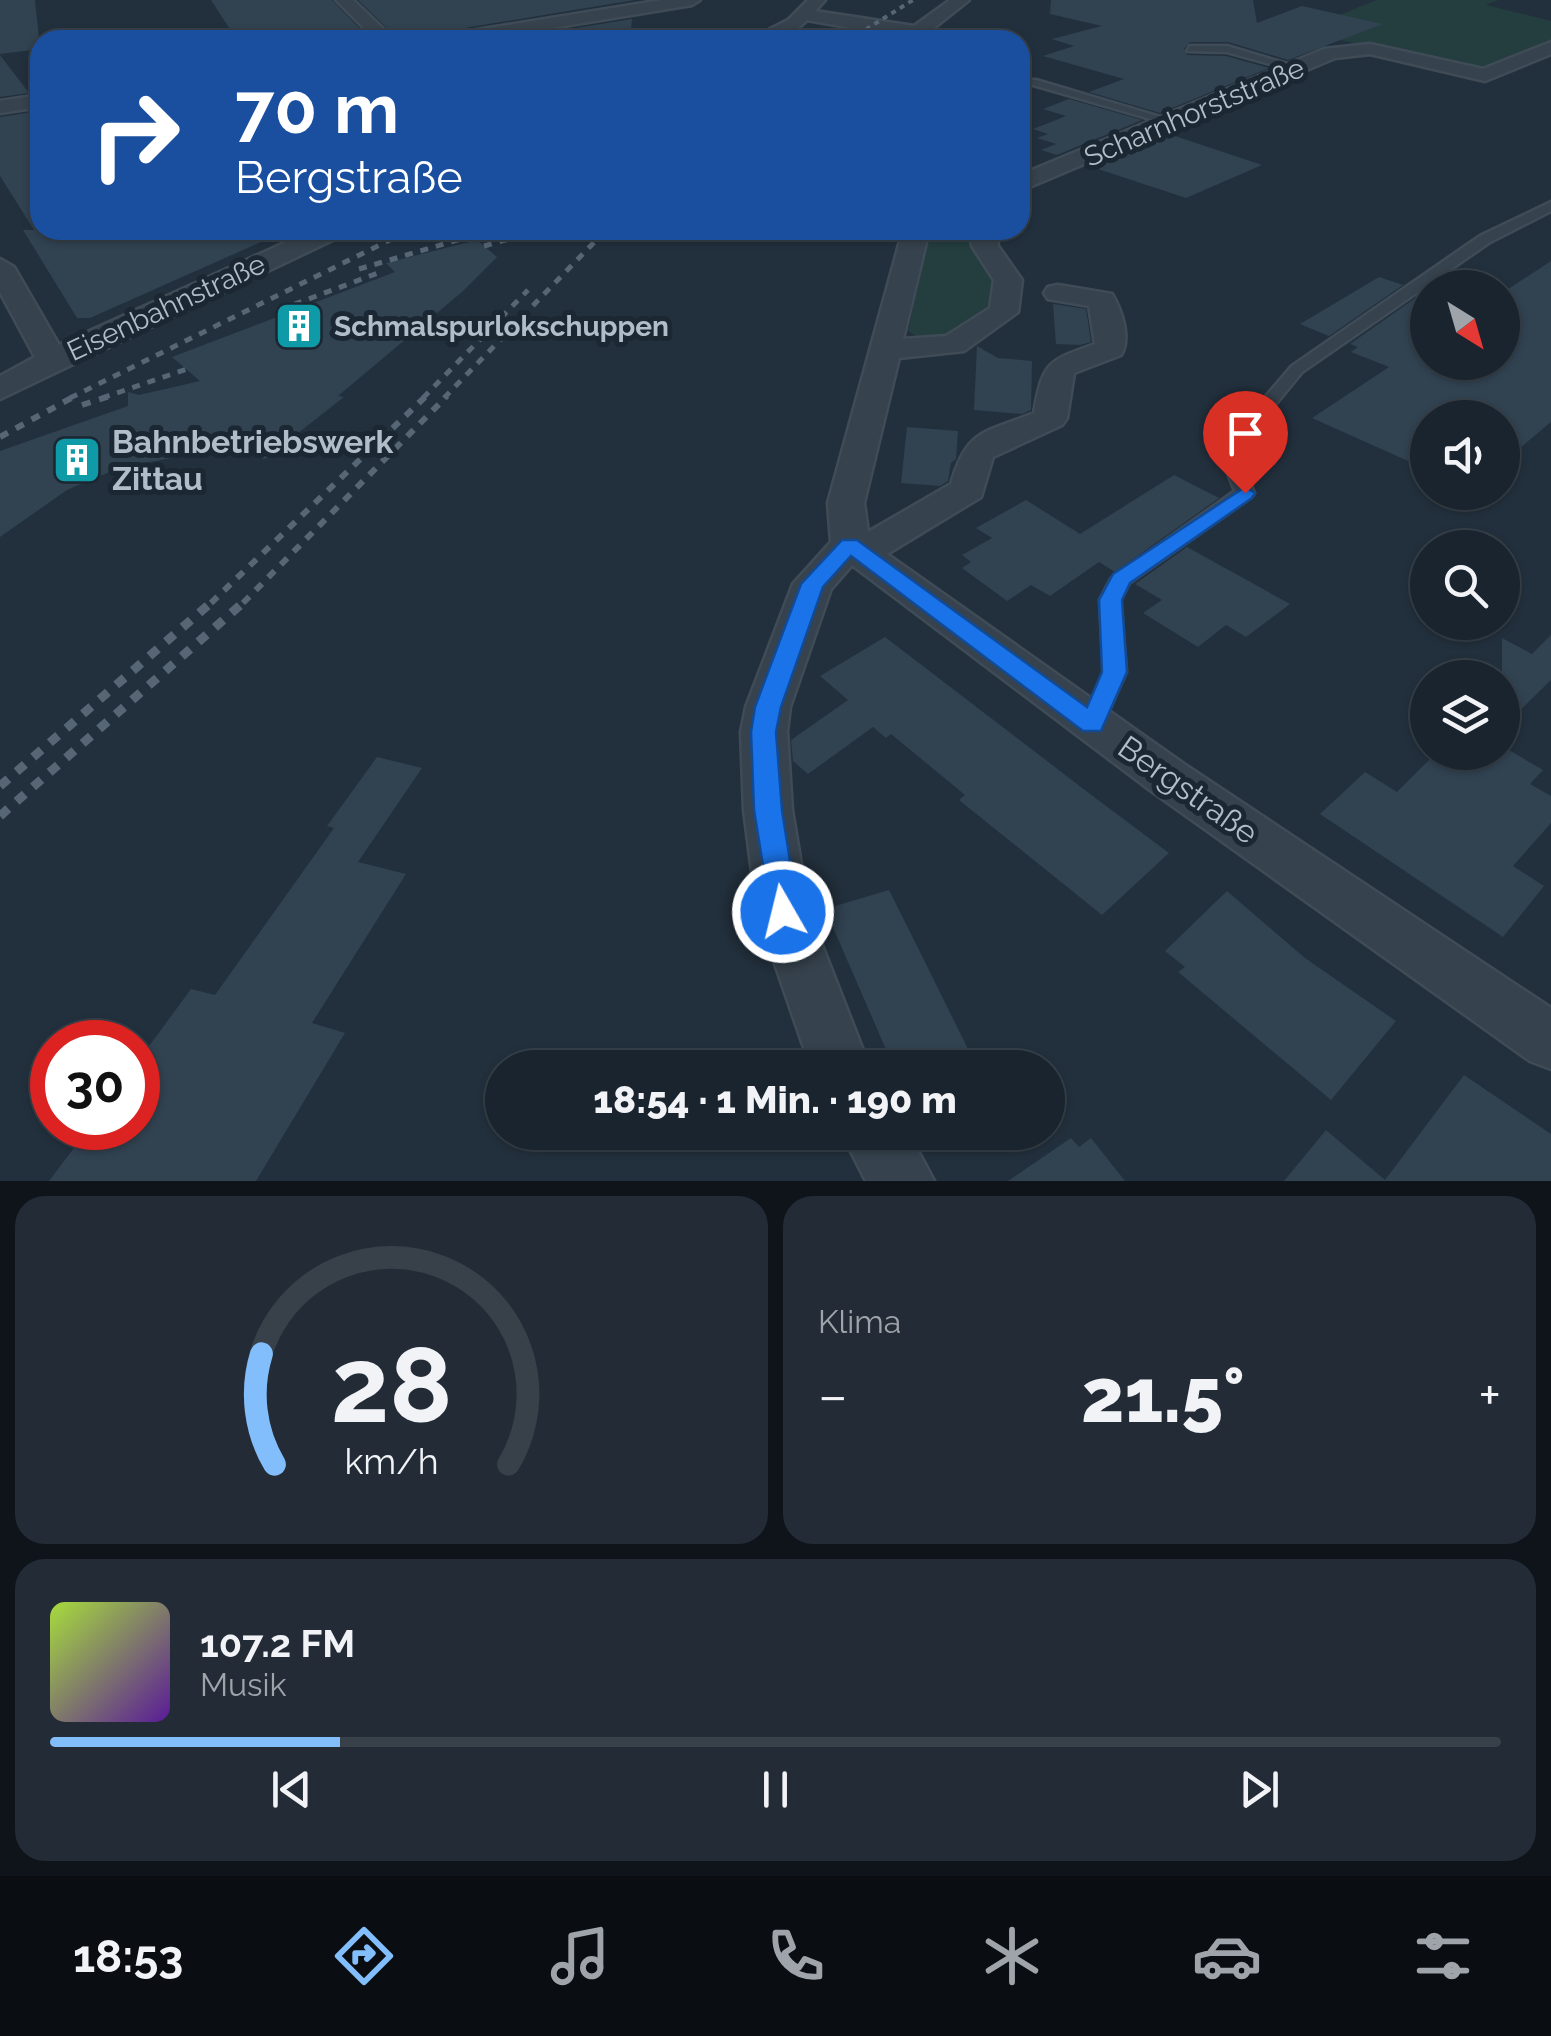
<!DOCTYPE html>
<html lang="de">
<head>
<meta charset="utf-8">
<style>
	:root { --surface:#1a242e; --page:#232c36; --text:#f1f3f6; --muted:#9fa4aa; --line:#38414a; --accent:#82befc }
	body { margin:0; font-family:Raleway,sans-serif; background:var(--page); color:var(--text); height:100vh; display:flex; flex-direction:column; font-size:38px; white-space:nowrap }
	* { box-sizing:border-box; margin:0 }
	p { font-size:32px; color:var(--muted) }
	.icon { flex:none; width:55px; height:55px; fill:none; stroke:currentColor; stroke-width:2; stroke-linecap:round; stroke-linejoin:round }
	.map { position:relative; height:1181px; overflow:hidden }
	.panel { display:flex; flex-direction:column; gap:15px; padding:15px; background:#0e1419; flex:1 }
	.panel>* { flex:none }
	.guide { position:absolute; left:30px; top:30px; width:1000px; height:210px; border-radius:30px; box-shadow:0 2px 8px #0004,0 0 0 2px var(--line); background:#1a4fa0; color:#fff; overflow:hidden }
	.needle { width:65px; rotate:143deg }
	.fabs { position:absolute; left:1410px; top:270px; display:grid; gap:20px }
	.fabs a { display:grid; place-items:center; width:110px; height:110px; border-radius:50%; background:var(--surface); box-shadow:0 2px 8px #0004,0 0 0 2px var(--line); font-size:50px }
	.speed { position:absolute; left:30px; top:1020px; display:flex; gap:20px; font-size:50px; font-weight:700; text-align:center }
	.speed>* { display:grid; place-content:center; width:130px; height:130px; border-radius:50%; background:var(--surface); box-shadow:0 2px 8px #0004,0 0 0 2px var(--line); line-height:1 }
	.speed .limit { border:15px solid #d22; background:#fff; color:#111 }
	.pin { position:absolute; display:grid; place-items:center; width:85px; height:85px; color:#fff; margin:-102px -42px; border-radius:50% 50% 50% 0; rotate:-45deg; box-shadow:0 0 10px #0007 }
	.pin .icon { rotate:45deg }
	.me { position:absolute; width:110px; margin:-55px; rotate:352deg; stroke-linejoin:round; filter:drop-shadow(0 0 8px #0008) }
	.turn { display:flex; align-items:center; gap:35px; height:210px; padding:0 40px; font-size:45px }
	.turn .icon { width:130px; height:130px; stroke-width:2.5 }
	.turn b { display:block; font-size:70px; line-height:85px }
	.big { font-size:75px; font-weight:800; line-height:1.1 }
	.panel .card { flex:1; display:flex; flex-direction:column; justify-content:center; gap:15px; min-width:0; padding:0 35px; border-radius:30px; background:var(--page) }
	.panel .dial { align-items:center; gap:0 }
	.dial svg { height:260px; overflow:visible; fill:none; stroke:var(--line); stroke-width:7; stroke-linecap:round; text-anchor:middle }
	.dial text { fill:var(--text); stroke:none }
	.song { display:flex; align-items:center; gap:30px }
	.cover { width:120px; height:120px; border-radius:15px; background:linear-gradient(135deg,hsl(80 70% 55%),hsl(270 70% 35%)) }
	.played { height:10px; border-radius:5px; background:linear-gradient(90deg,var(--accent) 20%,var(--line) 20%) }
	.keys { display:flex; justify-content:space-around; direction:ltr }
	.heat { display:flex; justify-content:space-between; align-items:center; font-size:55px; direction:ltr }
	.panel .tiles { flex:1; display:grid; gap:15px; grid-template-columns:1fr 1fr }
	.card:last-child { grid-column:span 2 }
	.trip { position:absolute; left:485px; top:1050px; width:580px; height:100px; border-radius:50px; background:var(--surface); box-shadow:0 2px 8px #0004,0 0 0 2px var(--line); font-weight:800; line-height:100px; text-align:center }
	.tabs { display:flex; height:160px; justify-content:space-around; align-items:center; background:#0a0e12; color:var(--muted) }
	.tabs .icon { width:70px; height:70px }
	.tabs .active { color:var(--accent) }
	.tabs b { font-size:45px; color:var(--text) }
	.map>svg:first-child { display:block }
	.green { fill:#243d3e }
	.building { fill:#314251 }
	.lines { fill:none; stroke-linecap:round; stroke-linejoin:round }
	.lane-casing { stroke:#3f4b56; stroke-width:5 }
	.street-casing { stroke:#3f4b56; stroke-width:5 }
	.lane { fill:#36424d; fill-rule:evenodd }
	.street { fill:#36424d; fill-rule:evenodd }
	.rail-far3 { stroke:#576674; stroke-width:4; stroke-dasharray:5 5; stroke-linecap:butt }
	.rail-far2 { stroke:#576674; stroke-width:5; stroke-dasharray:8 8; stroke-linecap:butt }
	.rail-far1 { stroke:#576674; stroke-width:6; stroke-dasharray:9 9; stroke-linecap:butt }
	.rail { stroke:#576674; stroke-width:9; stroke-dasharray:11 11; stroke-linecap:butt }
	.route { fill:#1a73e8; stroke:#114b97; stroke-width:2.5 }
	.labels { text-anchor:middle; stroke-width:10; stroke-linejoin:round; paint-order:stroke }
	.far-street-label { font-size:28px; fill:#b1bdc8; stroke:#1b2732 }
	.far-poi-label { font-size:28px; font-weight:bold; fill:#b1bdc8; stroke:#1b2732; text-anchor:start }
	.poi-label { font-size:32px; font-weight:bold; fill:#b1bdc8; stroke:#1b2732; text-anchor:start }
	.street-label { font-size:32px; fill:#b1bdc8; stroke:#1b2732 }
</style>
</head>
<body>
<div class="map">
<svg width="1551" height="1181" viewBox="0 0 1551 1181">
	<rect width="100%" height="100%" fill="#22303d"/>
	<path class="green" d="M1376,0H1499L1486,5L1551,21V45L1483,73L1301,31Z
		M928,241H974L994,283V307C969,324 938,353 908,331Z"/>
	<path class="building" d="M0,0H35L40,49L0,54Z
		M211,0H332L371,40H237Z
		M358,0H635L398,39Z
		M1051,0H1253L1257,23L1302,6L1383,24L1288,60L1228,42H1190L1184,49L1187,55L1226,56L1269,68L1160,113L1089,92L1124,79L1043,56L1074,46L1052,39L1102,26L1050,14Z
		M632,19L630,40H502Z
		M0,55L29,93L0,97Z
		M1069,99L1142,120L1057,155L1041,150L1056,144L1037,138L1048,134L1033,129L1066,116L1043,109Z
		M40,111V230H288L90,318H77L23,230H34L0,176V117Z
		M1166,133L1262,165L1186,198L1089,166Z
		M477,240L497,257L462,292L338,396L344,397L265,459L237,453L192,454L119,468L67,490L0,537V451L128,406V392L139,395L200,381L172,357L395,272L386,263Z
		M1551,261V422L1502,463V418H1428V470L1312,418L1389,367L1351,352L1358,347L1350,344L1424,292L1428,294V362H1502V293Z
		M1379,277L1403,285L1329,336L1300,324Z
		M1053,304L1086,309L1091,342L1080,345L1056,344Z
		M977,346L998,358L1032,361L1031,410L1022,414L974,410Z
		M907,427L958,431L956,459L951,463L948,481L940,486L901,483Z
		M1174,475L1219,498L1115,572L1099,562L1050,596L1031,585L1007,601L962,568L971,562L962,555L992,538L976,528L1026,500L1080,534Z
		M1187,547L1290,604L1246,637L1226,625L1198,647L1143,613L1162,600L1135,584Z
		M1551,635V680L1502,728V638L1532,654Z
		M885,637L1098,800L1169,853L1102,915L959,800L965,795L891,734L886,738L873,727L808,774L793,761L791,740L848,700L820,676Z
		M1502,746L1543,770L1530,784L1551,796V823L1513,866L1544,886L1503,937L1320,814L1365,772L1397,792L1437,752H1502Z
		M377,757L422,768L358,862L406,874L312,1023L345,1033L256,1181H49L89,1128H138V1061L191,989L215,995L334,828L327,826Z
		M889,890L922,956L970,1053L939,1064L931,1048L891,1061L825,909Z
		M1227,891L1305,958L1396,1021L1331,1100L1178,972L1185,967L1165,951Z
		M1464,1075L1551,1134V1181H1284L1326,1130L1385,1180Z
		M1071,1138L1079,1147L1091,1138L1125,1181H1008Z"/>
	<g class="lines">
		<g class="lane-casing">
			<path id="lane" d="M1190,46H1227L1301,68L1296,71L1227,52L1187,51Z
				M1030,80H1036L1177,122L1168,124L1030,84Z
				M1551,202V211L1490,242L1302,372L1237,451L1254,493L1251,497L1129,583L1120,600L1126,672L1100,730H1084L1081,724L1104,672L1100,600L1111,579L1235,491L1219,451L1292,366L1480,236Z"/>
		</g>
		<g class="street-casing">
			<path id="street" d="M336,0H353L395,40H376Z
				M662,0H700L692,5L479,40H437L446,35Z
				M808,0H825L815,11L914,26L950,0H969L930,31L944,40H920L807,20C791,37 771,40 749,40L788,20Z
				M1551,42V54L1485,81L1370,54L1335,58L1020,191V175L1324,49L1370,44L1483,69Z
				M40,95V107L0,113V101Z
				M313,230H347L343,235L0,399V376L35,357L0,292V259L14,267L59,345Z
				M903,230H929L903,339L946,336L990,308L994,280L972,246L970,230H996L998,246L1022,280L1018,312L964,351L899,358L864,503L868,532L951,484C967,428 985,433 1034,413C1043,361 1048,361 1095,344L1089,306L1048,299L1044,293L1048,287L1058,285L1112,294C1122,311 1131,338 1121,355L1074,373L1067,418L1062,425L993,457L981,497L887,554L1184,764L1551,1008V1069L1530,1061L1150,790L852,565L831,589L790,707L787,732L792,810L809,912L870,1068H811L757,912L744,810L741,732L746,707L793,584L831,542L828,503Z
				M841,1132H908L934,1181H866Z"/>
		</g>
		<use href="#lane" class="lane"/>
		<use href="#street" class="street"/>
		<path class="rail-far3" d="M849,40L913,0
			M401,235L411,230
			M476,235L493,230
			M601,235L606,230"/>
		<path class="rail-far2" d="M484,246L527,234
			M359,269L485,232
			M279,310L378,273
			M70,398L406,232
			M102,398L187,369
			M423,398L528,290
			M444,398L604,232"/>
		<path class="rail-far1" d="M82,405L110,396
			M0,437L75,396
			M211,603L426,396
			M243,603L447,396"/>
		<path class="rail" d="M0,786L214,600
			M0,816L246,600"/>
	</g>
	<path class="route" d="M1245,487L1255,493L1252,498L1130,583L1122,600L1127,672L1101,731H1083L851,556L823,587L781,707L776,732L782,810L798,912L793,921L783,925L772,921L754,810L751,732L755,707L801,584L842,540H857L1087,707L1102,672L1099,600L1113,574Z"/>
	<defs>
		<g id="building-square" transform="scale(2.5)"><rect x="-9" y="-9" width="18" height="18" rx="4" fill="#0f9aa8" stroke="#1b2732"/><path d="M-4-6H4V6H1V3H-1V6H-4ZM-2.5-4.3h1.7v1.8h-1.7ZM.8-4.3h1.7v1.8H.8ZM-2.5-1h1.7V.8h-1.7ZM.8-1h1.7V.8H.8Z" fill="#fff"/></g>
	</defs>
	<g fill-rule="evenodd">
		<use href="#building-square" x="299" y="326"/>
		<use href="#building-square" x="77" y="460"/>
	</g>
	<g class="labels">
		<g class="far-street-label">
			<text transform="translate(1194 112) rotate(-23)" y="10">Scharnhorststraße</text>
			<text transform="translate(166 307) rotate(-25)" y="10">Eisenbahnstraße</text>
		</g>
		<g class="far-poi-label">
			<text x="334" y="336">Schmalspurlokschuppen</text>
		</g>
		<g class="poi-label">
			<text x="112" y="453">Bahnbetriebswerk<tspan x="112" dy="37">Zittau</tspan></text>
		</g>
		<g class="street-label">
			<text transform="translate(1188 790) rotate(35)" y="11">Bergstraße</text>
		</g>
	</g>
</svg>
<div class="fabs">
<a><svg class="needle" viewBox="-14 -14 28 28"><path d="M0-13l5 13h-10z" fill="#e53935"/><path d="M0 13l5-13h-10z" fill="#9fa4aa"/></svg></a>
<a><svg class="icon" aria-label="sound" viewBox="0 0 24 24"><path d="M4 9h4l5-4v14l-5-4H4zM17 9q2 3 0 6"/></svg></a>
<a><svg class="icon" aria-label="search" viewBox="0 0 24 24"><circle cx="10" cy="10" r="6"/><path d="M15 15l6 6"/></svg></a>
<a><svg class="icon" aria-label="layers" viewBox="0 0 24 24"><path d="M12 4l9 5-9 5-9-5zM3 14l9 5 9-5"/></svg></a>
</div>
<div class="speed"><div class="limit">30</div></div>
<div class="pin" style="left:1245px;top:493px;background:#d93025"><svg class="icon" aria-label="arrive" viewBox="0 0 24 24"><path d="M6 21V4h12l-3 4 3 4H6"/></svg></div>
<svg class="me" style="left:783px;top:912px" viewBox="-20 -20 40 40"><circle r="17" fill="#1a73e8" stroke="#fff" stroke-width="3"/><path d="M0-11L8 9 0 5-8 9z" fill="#fff"/></svg>
<div class="trip">18:54 · 1 Min. · 190 m</div>
<div class="guide">
<div class="turn"><svg class="icon" aria-label="right" viewBox="0 0 24 24"><path d="M7 20v-9h11M14 6l5 5-5 5"/></svg><div><b>70 m</b>Bergstraße</div></div>
</div>
</div>
<section class="panel">
<div class="tiles">
<div class="card dial"><svg viewBox="0 0 100 80">
<path d="M14 69A42 42 0 1 1 86 69"/>
<path d="M14 69A42 42 0 0 1 10 35" stroke="#82befc"/>
<text x="50" y="56" font-size="32" font-weight="700">28</text>
<text x="50" y="72" font-size="11">km/h</text>
</svg></div>
<div class="card"><p>Klima</p>
<div class="heat"><a>−</a><b class="big">21.5°</b><a>+</a></div>
</div>
<div class="card">
<div class="song"><i class="cover"></i><div><b>107.2 FM</b><p>Musik</p></div></div>
<div class="played"></div>
<div class="keys"><svg class="icon" aria-label="previous" viewBox="0 0 24 24"><path d="M18 5L8 12l10 7zM5 5v14"/></svg><svg class="icon" aria-label="pause" viewBox="0 0 24 24"><path d="M8 5v14M16 5v14"/></svg><svg class="icon" aria-label="next" viewBox="0 0 24 24"><path d="M6 5l10 7-10 7zM19 5v14"/></svg></div>
</div>
</div>
</section>
<nav class="tabs">
<b>18:53</b>
<svg class="icon active" aria-label="directions" viewBox="0 0 24 24"><path d="M12 3l9 9-9 9-9-9zM9 14v-3h6M13 9l2 2-2 2"/></svg>
<svg class="icon" aria-label="music" viewBox="0 0 24 24"><path d="M9 18V5l10-2v13"/><circle cx="6" cy="18" r="3"/><circle cx="16" cy="16" r="3"/></svg>
<svg class="icon" aria-label="phone" viewBox="0 0 24 24"><path d="M5 4h4l2 5-3 2q2 4 5 5l2-3 5 2v4C11 20 4 13 5 4z"/></svg>
<svg class="icon" aria-label="climate" viewBox="0 0 24 24"><path d="M12 3v18M4 7l16 10M4 17L20 7"/></svg>
<svg class="icon" aria-label="car" viewBox="0 0 24 24"><path d="M5 17H2v-5l4-1 3-4h7l3 4 3 1v5h-3M9 17h6M6 11h13"/><circle cx="7" cy="17" r="2"/><circle cx="17" cy="17" r="2"/></svg>
<svg class="icon" aria-label="filters" viewBox="0 0 24 24"><path d="M4 7h16M4 17h16"/><circle cx="9" cy="7" r="2"/><circle cx="15" cy="17" r="2"/></svg>
</nav>
</body>
</html>
